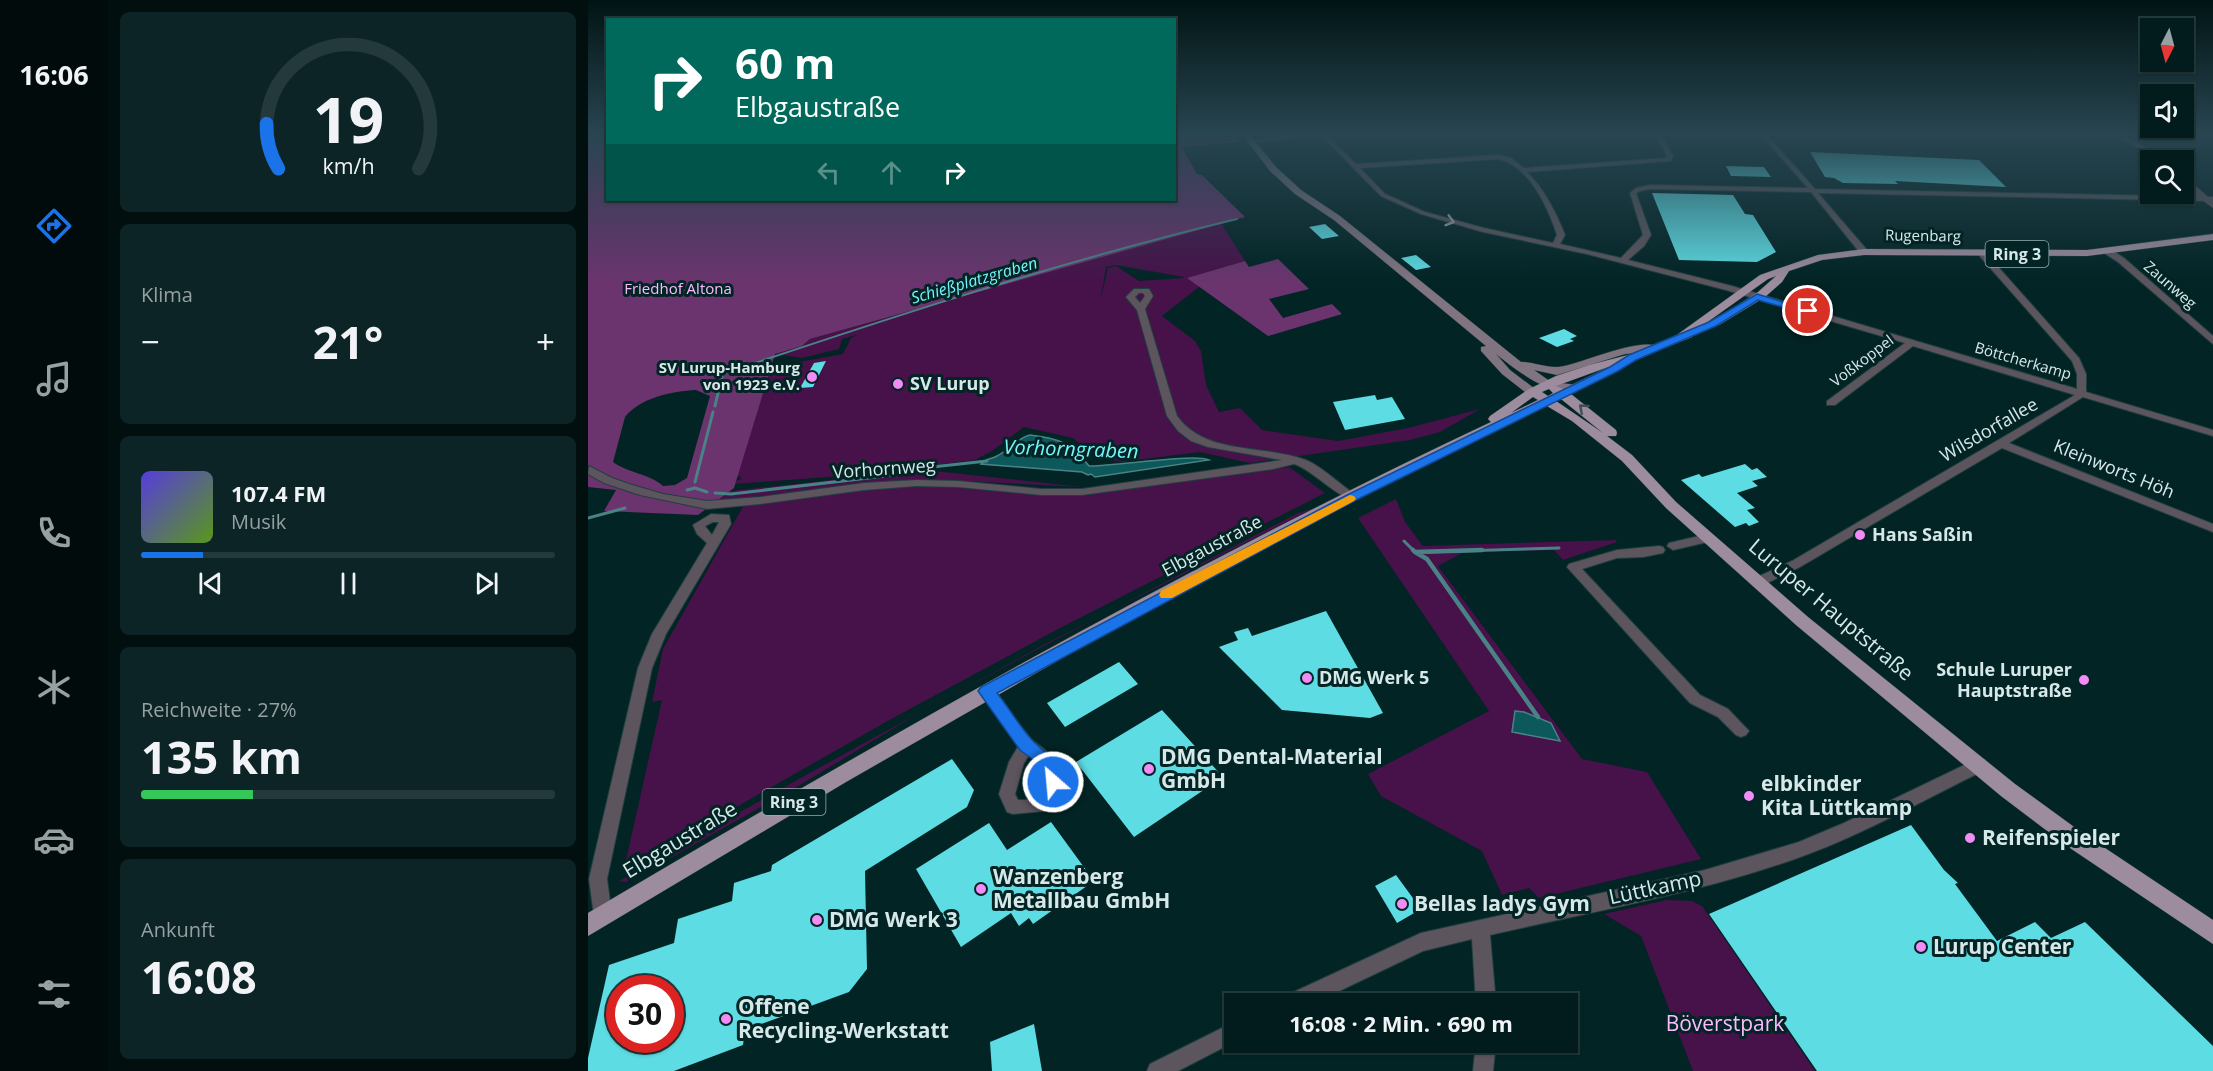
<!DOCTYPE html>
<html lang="de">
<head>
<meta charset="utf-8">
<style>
	:root { --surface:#021b1c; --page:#0c2425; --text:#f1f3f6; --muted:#96a1a3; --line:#23393b; --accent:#1a73e8 }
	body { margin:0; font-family:"Open Sans",sans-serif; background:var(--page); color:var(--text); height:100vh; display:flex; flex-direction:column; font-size:22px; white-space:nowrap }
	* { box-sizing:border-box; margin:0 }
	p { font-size:20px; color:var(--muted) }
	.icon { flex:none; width:33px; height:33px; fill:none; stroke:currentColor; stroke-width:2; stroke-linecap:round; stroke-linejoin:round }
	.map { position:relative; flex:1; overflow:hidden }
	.sheet { display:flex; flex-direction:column; gap:12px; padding:12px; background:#010f0f; width:480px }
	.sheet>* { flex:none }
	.banner { position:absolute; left:18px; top:18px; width:570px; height:183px; border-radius:0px; box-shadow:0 2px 4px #0004,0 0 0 2px var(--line); background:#00695c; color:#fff; overflow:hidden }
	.needle { width:39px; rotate:186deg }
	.controls { position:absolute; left:1552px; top:18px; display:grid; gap:12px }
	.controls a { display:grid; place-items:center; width:54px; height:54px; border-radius:0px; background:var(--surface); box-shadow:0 2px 4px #0004,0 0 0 2px var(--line); font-size:30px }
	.speed { position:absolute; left:18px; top:975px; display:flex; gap:12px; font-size:30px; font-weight:700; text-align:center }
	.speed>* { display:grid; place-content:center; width:78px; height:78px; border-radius:50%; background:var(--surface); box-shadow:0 2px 4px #0004,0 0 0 2px var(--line); line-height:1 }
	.speed .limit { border:9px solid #d22; background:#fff; color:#111 }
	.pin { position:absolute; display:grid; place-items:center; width:51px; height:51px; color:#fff; margin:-26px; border:3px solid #fff; border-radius:50%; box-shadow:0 2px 6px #0007 }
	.me { position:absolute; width:66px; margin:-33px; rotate:333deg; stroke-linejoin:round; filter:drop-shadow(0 0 4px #0008) }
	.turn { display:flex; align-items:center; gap:21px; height:126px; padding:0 30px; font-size:27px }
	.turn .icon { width:78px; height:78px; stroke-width:2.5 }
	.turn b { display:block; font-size:42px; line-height:51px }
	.lanes { display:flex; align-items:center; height:57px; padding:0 30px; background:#0003; justify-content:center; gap:30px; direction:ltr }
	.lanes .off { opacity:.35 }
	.big { font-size:45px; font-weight:700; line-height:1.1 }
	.sheet .widget { flex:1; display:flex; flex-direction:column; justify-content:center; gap:9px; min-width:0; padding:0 21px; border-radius:9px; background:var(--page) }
	.sheet .dial { align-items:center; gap:0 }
	.dial svg { height:156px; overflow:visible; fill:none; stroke:var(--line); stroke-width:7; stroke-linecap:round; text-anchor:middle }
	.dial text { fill:var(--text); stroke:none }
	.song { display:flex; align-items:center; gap:18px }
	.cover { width:72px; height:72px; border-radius:9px; background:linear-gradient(135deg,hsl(250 70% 55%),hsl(90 70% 35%)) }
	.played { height:6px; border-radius:3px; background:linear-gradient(90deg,var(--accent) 15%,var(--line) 15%) }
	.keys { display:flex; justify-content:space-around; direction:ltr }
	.heat { display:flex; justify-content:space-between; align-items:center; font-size:33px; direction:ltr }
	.charge { height:9px; border-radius:4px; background:linear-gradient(90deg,#34c759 27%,var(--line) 0) }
	.trip { position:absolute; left:636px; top:993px; width:354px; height:60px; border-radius:0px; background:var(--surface); box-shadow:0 2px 4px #0004,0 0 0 2px var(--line); font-weight:700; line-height:60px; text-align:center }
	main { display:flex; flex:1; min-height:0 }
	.tabs { display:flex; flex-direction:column; width:108px; justify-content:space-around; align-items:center; background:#010b0b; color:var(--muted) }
	.tabs .icon { width:42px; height:42px }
	.tabs .active { color:var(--accent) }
	.tabs b { font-size:27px; color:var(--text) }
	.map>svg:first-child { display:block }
	.green { fill:#47114a; fill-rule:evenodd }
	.forest { fill:#6b346e; fill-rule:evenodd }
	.water { fill:#0d585b; stroke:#4a8386; stroke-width:1.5 }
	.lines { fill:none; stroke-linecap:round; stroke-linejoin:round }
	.stream-far2 { stroke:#4a8386; stroke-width:2 }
	.stream-far1 { stroke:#4a8386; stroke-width:3 }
	.stream { stroke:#4a8386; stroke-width:4.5 }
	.building { fill:#5ddce3; fill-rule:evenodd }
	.minor-casing { stroke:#203f40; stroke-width:2 }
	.tertiary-casing { stroke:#203f40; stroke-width:1 }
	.secondary-casing { stroke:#203f40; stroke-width:1 }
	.primary-casing { stroke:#203f40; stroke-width:1 }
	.minor { fill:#5d555d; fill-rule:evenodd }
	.tertiary { fill:#5d555d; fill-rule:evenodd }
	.secondary { fill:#817481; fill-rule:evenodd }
	.primary { fill:#9d8c9d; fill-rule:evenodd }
	.oneway { stroke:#9a9ea3 }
	.oneway2 { stroke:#404e55 }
	.route { fill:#1a73e8; stroke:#114b97; stroke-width:1.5 }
	.slow { fill:#f59e0b }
	.poi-dot { fill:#f18bf5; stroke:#022425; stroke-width:2 }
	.labels { text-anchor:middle; stroke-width:6; stroke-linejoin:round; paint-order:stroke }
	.far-street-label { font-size:15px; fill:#d7e8e9; stroke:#022425 }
	.far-park-label { font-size:15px; fill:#fcbbfe; stroke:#022425 }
	.far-poi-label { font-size:15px; font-weight:bold; fill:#d7e8e9; stroke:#022425; text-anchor:end }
	.shield { fill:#022425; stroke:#97adae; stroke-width:1.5 }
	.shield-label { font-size:16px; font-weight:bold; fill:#d7e8e9 }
	.far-water-label { font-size:16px; font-style:italic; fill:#76f6fc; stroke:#022425 }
	.poi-label { font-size:18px; font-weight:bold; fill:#d7e8e9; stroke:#022425; text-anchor:start }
	.street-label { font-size:18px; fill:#d7e8e9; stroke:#022425 }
	.water-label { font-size:20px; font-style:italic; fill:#76f6fc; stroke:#022425 }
	.near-street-label { font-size:21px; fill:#d7e8e9; stroke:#022425 }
	.near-poi-label { font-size:21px; font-weight:bold; fill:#d7e8e9; stroke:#022425; text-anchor:start }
	.near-park-label { font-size:21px; fill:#fcbbfe; stroke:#022425 }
</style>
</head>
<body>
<main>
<nav class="tabs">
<b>16:06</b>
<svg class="icon active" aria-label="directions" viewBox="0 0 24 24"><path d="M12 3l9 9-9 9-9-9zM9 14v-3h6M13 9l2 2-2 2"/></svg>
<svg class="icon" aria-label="music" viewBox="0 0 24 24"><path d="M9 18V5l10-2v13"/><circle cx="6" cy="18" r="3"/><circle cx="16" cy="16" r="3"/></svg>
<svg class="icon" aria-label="phone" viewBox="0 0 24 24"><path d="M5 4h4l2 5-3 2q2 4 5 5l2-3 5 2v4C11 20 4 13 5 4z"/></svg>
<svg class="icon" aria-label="climate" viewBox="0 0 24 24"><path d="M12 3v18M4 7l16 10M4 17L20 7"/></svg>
<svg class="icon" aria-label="car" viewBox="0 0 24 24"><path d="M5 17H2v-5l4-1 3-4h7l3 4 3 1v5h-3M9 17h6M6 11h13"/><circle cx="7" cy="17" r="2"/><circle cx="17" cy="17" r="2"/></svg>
<svg class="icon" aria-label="filters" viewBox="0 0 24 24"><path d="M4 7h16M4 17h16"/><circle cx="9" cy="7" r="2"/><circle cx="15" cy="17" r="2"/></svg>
</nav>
<section class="sheet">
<div class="widget dial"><svg viewBox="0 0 100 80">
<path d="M14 69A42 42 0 1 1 86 69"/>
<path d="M14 69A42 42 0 0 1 8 46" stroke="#1a73e8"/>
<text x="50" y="56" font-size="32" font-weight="700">19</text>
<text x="50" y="72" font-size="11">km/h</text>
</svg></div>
<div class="widget"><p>Klima</p>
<div class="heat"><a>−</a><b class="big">21°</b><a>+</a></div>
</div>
<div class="widget">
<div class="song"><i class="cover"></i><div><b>107.4 FM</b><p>Musik</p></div></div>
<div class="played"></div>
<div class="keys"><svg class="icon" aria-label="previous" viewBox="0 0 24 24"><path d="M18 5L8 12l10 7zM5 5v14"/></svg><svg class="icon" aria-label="pause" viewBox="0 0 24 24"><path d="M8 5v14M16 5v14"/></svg><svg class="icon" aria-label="next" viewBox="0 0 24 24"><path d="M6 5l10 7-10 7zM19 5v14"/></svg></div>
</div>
<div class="widget"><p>Reichweite · 27%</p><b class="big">135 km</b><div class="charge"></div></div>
<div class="widget"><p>Ankunft</p><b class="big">16:08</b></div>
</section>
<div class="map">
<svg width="1625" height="1071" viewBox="0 0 1625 1071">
	<rect width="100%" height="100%" fill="#022425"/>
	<path class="green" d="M633,223L657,261L600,278L612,286L574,316L607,341L613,351L618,385L631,412L652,408L674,430L750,441L820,428L892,409L852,432L822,440L662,463L612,452L532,462L504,455L485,438L436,427L404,451L387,460L266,475L147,484L148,481L153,479L152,476L149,477L173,369L255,354L263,338L269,335L254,339L251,349L214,358L187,354L214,346L222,339ZM528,265L596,277V278L551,281L528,266L520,268L513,298L518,267Z
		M701,467L737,493L472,628L305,718L41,868L38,860L74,700L64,702L75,649L157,503L330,484L459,496L492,495Z
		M338,470L494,487L331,479L129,501L142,491Z
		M808,499L817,522L835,546L1028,540L1029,542L975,560L966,550L876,552L850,566L994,759L1059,772L1113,859L951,898L941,888L914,895L894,851L793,796L780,774L901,711L770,518Z
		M726,508L457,644L331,713L212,785L49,877L38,882L31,881C254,752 481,631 710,513Z
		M1079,900L1104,901L1114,906L1227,1071H1105L1053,936L1016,914Z"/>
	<path class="forest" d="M0,134H19L20,200H586L587,134H591V136H646L650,142L594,147L609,174L614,175L657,217L222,339L214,346L187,354L146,488L110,515L16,511L28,490L0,487ZM108,390L122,396L99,478L87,485L75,486C62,474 40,473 25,462L37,417C52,398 84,391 108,390Z
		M690,259L721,289L681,299L695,318L744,304L754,314L680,336L599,278L657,261L661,267Z"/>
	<path class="water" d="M442,435C470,438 484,443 501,466C523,467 606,453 621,460L507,477L503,474L500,475L494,472L393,464C398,458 402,460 409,456C421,450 429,438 442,435Z
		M927,711L936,712L963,723L972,741L924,732Z"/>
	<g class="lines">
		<path class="stream-far2" d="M134,374C304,317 474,261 649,219"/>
		<path class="stream-far1" d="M127,406L134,376
			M344,467L399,461
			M107,482L125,412
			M99,490L107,488L119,492
			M127,493L143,494L323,473
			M0,518L37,508
			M816,541L827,552
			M840,552L971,548"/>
		<path class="stream" d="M825,550L827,552L894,550
			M827,552L839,559L950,717"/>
	</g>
	<path class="building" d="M1222,152L1391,160L1418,187L1307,181L1310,184L1255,183L1246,178L1237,177Z
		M1138,166L1176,167L1183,177L1143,176Z
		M1064,193L1145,195L1157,214L1165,215L1188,252L1169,262L1091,260Z
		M737,224L751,236L734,239L721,227Z
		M828,255L843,267L828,270L813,258Z
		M976,329L989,336L982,339L986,341L969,347L951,338Z
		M238,361L225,387L212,388L226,363Z
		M787,395L789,400L804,397L817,419L757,430L745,402Z
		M1157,464L1164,470L1169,468L1179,477L1164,481L1170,486L1149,493L1167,508L1159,510L1171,522L1161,526L1158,523L1147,527L1093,480L1111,474L1114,477Z
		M738,611L795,713L782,718L694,710L631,647L650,640L646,632L660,628L664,636Z
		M531,662L550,684L477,727L459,703Z
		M574,710L635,777L546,837L488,762Z
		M364,759L386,790L379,807L277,871L279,969L261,992L157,1030L155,1045L86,1071H0V1058L21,965L86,943L90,919L144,901L146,883L183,871L184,865ZM32,988H82V1040H32Z
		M463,822L506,881L445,924L441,918L431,926L423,913L373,947L328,869L401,823L419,850Z
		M1323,825L1356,870L1370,883L1367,884L1409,941L1447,922L1463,938L1497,922L1625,1046V1071H1229L1121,914Z
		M808,875L833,909L809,923L787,886Z
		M446,1024L454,1071H404L402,1042Z"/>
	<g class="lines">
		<g class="minor-casing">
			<path id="minor" d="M718,134H738L768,164L911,155L923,158L936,168L1078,158L1079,156L1067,134H1073L1085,156L1083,161L939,172C956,189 968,212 977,235L972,244L1033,258L1055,235L1042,193L1048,188L1062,185L1220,188L1172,134H1178L1227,189L1625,197V201L1230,193L1279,250L1280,252L1276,254H1273L1223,192L1062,189L1052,191L1048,193L1063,235L1056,246L1040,260L1144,286L1489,389V374L1484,361L1389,253L1396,251L1491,358L1498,374V392L1625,430V436L1495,397L1421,443L1625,524V532L1414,448L1212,567L1175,585H1165L1164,582L1165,579L1204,561L1487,395L1325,346L1247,405H1239V401L1317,343L1138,290L999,254L895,232L833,214L793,196L734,136L662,143L659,141ZM911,159C942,167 960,208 969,235L965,243L896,228L837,212L797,194L772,168Z
				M1524,134H1531L1528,136Z
				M1516,249H1522L1536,258L1625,336V344L1530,262L1516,253Z
				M546,289H561L565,296L557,309L589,416C618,456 676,444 718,460C736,468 751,484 768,495L770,497L768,499C753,502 724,469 706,464L685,469L494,495H453L370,487L329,486L276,490L172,504L119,509L52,495L16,483L0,474L1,466L24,478L41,484L75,494L119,501L172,497L276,483L329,480L370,481L453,489H494L694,460L620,447L603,441L590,431L579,416L549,310L538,297ZM551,293H555L557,296L552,303L547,297Z
				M123,514L141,515L143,524L78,634L64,668L19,879L24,916L21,922L15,925L9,922L6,916L1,879L50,668L64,634L119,543L109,534L105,525ZM125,522H131L124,535L117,526Z
				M1120,534L1124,535L1126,538L1124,541L1085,550L1079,546L1081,543Z
				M1071,546L1075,547L1077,550L1075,553L1055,557L1029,558L994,569L1112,695L1140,709L1161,731L1158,735L1153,737L1148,735L1130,717L1102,703L979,567L981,564L1029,550Z
				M399,685L404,687C417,704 429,723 443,739C448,744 454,747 458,751C479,772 476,792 456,811L425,814L419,812L411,794L421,762L431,745L392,691L394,687ZM441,755C453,765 468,793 445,799C440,800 434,800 430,800L427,794L436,763Z
				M1391,758L1397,760L1399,765L1397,770C1337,799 1278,833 1215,856C1114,893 1006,911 902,935L908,1004H888L884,939L835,951L724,1004H693L695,997L833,933L1117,870L1211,842L1256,823Z
				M646,1022V1042L590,1071H559L562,1064Z
				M888,1042H908L905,1071H885Z"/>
		</g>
		<g class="tertiary-casing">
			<path id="tertiary" d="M1524,134H1533L1581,160H1572Z
				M1596,176L1625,201V208L1598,188Z"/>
		</g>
		<g class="secondary-casing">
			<path id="secondary" d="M654,134H661L688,167L713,190L752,216L933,362C945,362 958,368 970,367C991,365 1056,334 1073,348L1067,351L1037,354L969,375L946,370L963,382L989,385L991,388C972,405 924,367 908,354L922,370L951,392L945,396L941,395L914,374L893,351V347L898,346L746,220L707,194L682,171Z"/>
		</g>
		<g class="primary-casing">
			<path id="primary" d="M1625,234V240L1499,256L1276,255L1234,260L1201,271L1194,282L1177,297L1131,325H1123L1122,323L1170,292L1188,276L1180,279L1104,333V337L1048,359L1030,371L983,394L1028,430L1029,433L1028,436H1019L1044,455L1088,502L1220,617L1427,784L1493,832L1625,920V944L1479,846L1413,796L1208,625L1078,508L1034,461L984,421L959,406L769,499L511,637L258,782L0,936V913C295,739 593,568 903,422L900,419L902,416L941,389L968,376L1001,365L1040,355L1086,337L1172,275L1230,255L1276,249L1499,250ZM1023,366L975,389L968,386ZM961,389L965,393L960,396L954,392ZM945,397L950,400L923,413ZM973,399L1015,433L968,401Z"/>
		</g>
		<use href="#minor" class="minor"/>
		<use href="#tertiary" class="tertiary"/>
		<use href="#secondary" class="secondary"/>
		<use href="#primary" class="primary"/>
	</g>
	<defs><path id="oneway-chevron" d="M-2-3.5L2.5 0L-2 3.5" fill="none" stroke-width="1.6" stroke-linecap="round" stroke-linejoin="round" transform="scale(1.5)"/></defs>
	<use class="oneway" href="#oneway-chevron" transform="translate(862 221) rotate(16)"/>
	<use class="oneway2" href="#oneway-chevron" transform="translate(995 408) rotate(-139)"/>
	<linearGradient id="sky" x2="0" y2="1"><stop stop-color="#011414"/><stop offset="0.47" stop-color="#284551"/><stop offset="1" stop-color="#284551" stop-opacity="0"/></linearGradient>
	<rect width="1625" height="284" fill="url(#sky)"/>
	<path class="route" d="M1169,294L1225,311L1220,314L1170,300L1128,326L1048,360L1030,371L768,500L409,693C421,708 431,726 444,740C458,754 470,759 474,782L472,787L465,789L459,787L455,774L447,761L432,750L390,691L393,687L759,495L1022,367L1041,355L1121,322Z"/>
	<path class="slow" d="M762,495L766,496L768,499L766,501L584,598H573L571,595L573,591Z"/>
	<g class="poi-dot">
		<circle cx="224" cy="377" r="6"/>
		<circle cx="310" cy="384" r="6"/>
		<circle cx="1272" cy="535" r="6"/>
		<circle cx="719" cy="678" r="6"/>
		<circle cx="1496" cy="680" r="6"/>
		<circle cx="561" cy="769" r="6"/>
		<circle cx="1161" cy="796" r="6"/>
		<circle cx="1382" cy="838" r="6"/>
		<circle cx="393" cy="889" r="6"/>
		<circle cx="814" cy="904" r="6"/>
		<circle cx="229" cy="920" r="6"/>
		<circle cx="1333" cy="947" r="6"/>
		<circle cx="138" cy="1019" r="6"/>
	</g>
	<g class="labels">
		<g class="far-street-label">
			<text transform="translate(1335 236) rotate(1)" y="5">Rugenbarg</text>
			<text transform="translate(1582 285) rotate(41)" y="5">Zaunweg</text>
			<text transform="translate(1274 361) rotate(-37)" y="5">Voßkoppel</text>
			<text transform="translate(1435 361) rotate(16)" y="5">Böttcherkamp</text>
		</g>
		<g class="far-park-label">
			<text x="90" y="294">Friedhof Altona</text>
		</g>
		<g class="far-poi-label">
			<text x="212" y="373">SV Lurup-Hamburg<tspan x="212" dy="17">von 1923 e.V.</tspan></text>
		</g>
		<g class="shield">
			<rect x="1397.5" y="241" width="63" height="26" rx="4.5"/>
			<rect x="174.5" y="789" width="63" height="26" rx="4.5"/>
		</g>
		<g class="shield-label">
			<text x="1429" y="260">Ring 3</text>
			<text x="206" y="808">Ring 3</text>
		</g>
		<g class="far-water-label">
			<text transform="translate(386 280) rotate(-16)" y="6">Schießplatzgraben</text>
		</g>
		<g class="poi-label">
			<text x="322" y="390">SV Lurup</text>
			<text x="1284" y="541">Hans Saßin</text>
			<text x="1484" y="676" text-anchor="end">Schule Luruper<tspan x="1484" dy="21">Hauptstraße</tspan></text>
			<text x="731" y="684">DMG Werk 5</text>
		</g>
		<g class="street-label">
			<text transform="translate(1401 430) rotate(-30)" y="6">Wilsdorfallee</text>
			<text transform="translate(296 469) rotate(-4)" y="6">Vorhornweg</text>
			<text transform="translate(1526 469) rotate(22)" y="6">Kleinworts Höh</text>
			<text transform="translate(624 546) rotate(-28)" y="6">Elbgaustraße</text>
		</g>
		<g class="water-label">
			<text transform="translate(483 449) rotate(2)" y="7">Vorhorngraben</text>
		</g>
		<g class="near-street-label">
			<text transform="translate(1243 610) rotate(40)" y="7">Luruper Hauptstraße</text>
			<text transform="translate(92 840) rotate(-31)" y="7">Elbgaustraße</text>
			<text transform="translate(1067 888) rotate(-12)" y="7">Lüttkamp</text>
		</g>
		<g class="near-poi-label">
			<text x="573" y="764">DMG Dental-Material<tspan x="573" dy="24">GmbH</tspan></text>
			<text x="1173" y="791">elbkinder<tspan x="1173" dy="24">Kita Lüttkamp</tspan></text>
			<text x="1394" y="845">Reifenspieler</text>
			<text x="405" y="884">Wanzenberg<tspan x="405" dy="24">Metallbau GmbH</tspan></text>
			<text x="826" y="911">Bellas ladys Gym</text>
			<text x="241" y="927">DMG Werk 3</text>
			<text x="1345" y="954">Lurup Center</text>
			<text x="150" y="1014">Offene<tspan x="150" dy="24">Recycling-Werkstatt</tspan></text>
		</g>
		<g class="near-park-label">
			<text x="1137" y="1031">Böverstpark</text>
		</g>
	</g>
</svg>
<div class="controls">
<a><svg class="needle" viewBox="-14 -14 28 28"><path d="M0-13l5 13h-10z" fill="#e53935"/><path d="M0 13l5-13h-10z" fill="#96a1a3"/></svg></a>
<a><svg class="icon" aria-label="sound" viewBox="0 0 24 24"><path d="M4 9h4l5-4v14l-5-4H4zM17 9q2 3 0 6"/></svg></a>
<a><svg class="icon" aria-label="search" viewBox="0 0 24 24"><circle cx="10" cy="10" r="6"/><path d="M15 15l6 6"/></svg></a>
</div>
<div class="speed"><div class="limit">30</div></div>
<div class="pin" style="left:1220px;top:311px;background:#d93025"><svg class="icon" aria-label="arrive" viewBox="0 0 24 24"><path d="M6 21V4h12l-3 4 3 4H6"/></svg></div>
<svg class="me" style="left:465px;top:782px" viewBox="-20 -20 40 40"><circle r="17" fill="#1a73e8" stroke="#fff" stroke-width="3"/><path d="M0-11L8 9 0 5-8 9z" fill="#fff"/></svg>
<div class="trip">16:08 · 2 Min. · 690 m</div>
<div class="banner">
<div class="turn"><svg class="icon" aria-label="right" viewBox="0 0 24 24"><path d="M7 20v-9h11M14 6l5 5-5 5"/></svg><div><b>60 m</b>Elbgaustraße</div></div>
<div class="lanes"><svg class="icon off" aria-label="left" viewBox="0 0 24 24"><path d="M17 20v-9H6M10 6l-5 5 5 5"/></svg><svg class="icon off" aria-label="ahead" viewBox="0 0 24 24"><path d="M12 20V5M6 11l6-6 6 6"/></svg><svg class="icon" aria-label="right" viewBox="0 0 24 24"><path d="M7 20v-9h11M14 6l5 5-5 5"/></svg></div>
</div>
</div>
</main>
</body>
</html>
